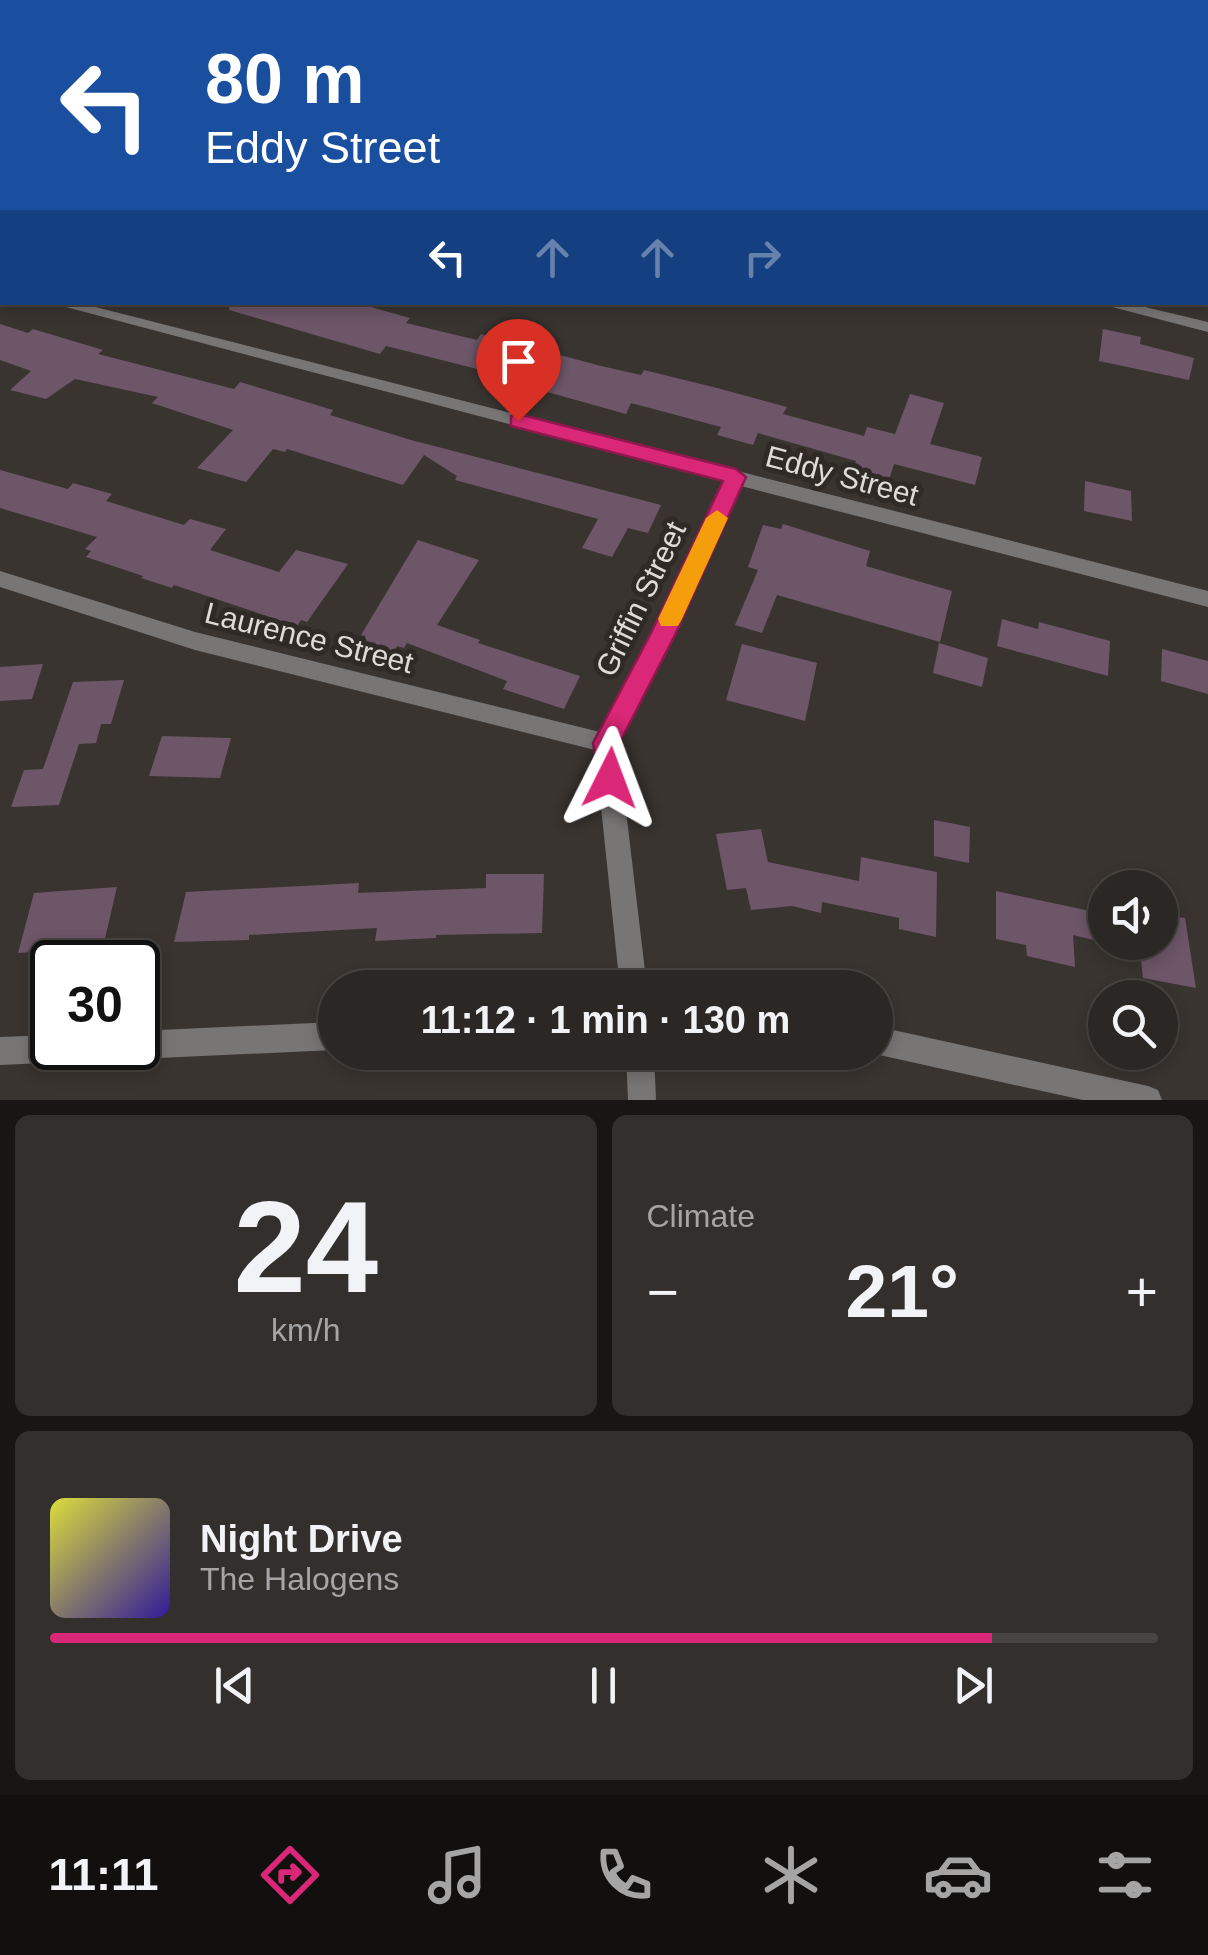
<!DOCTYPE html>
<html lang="en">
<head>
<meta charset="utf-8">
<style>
	:root { --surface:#2b2724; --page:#332f2c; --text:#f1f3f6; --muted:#a6a5a6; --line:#474441; --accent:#db2777 }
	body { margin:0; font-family:Helvetica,sans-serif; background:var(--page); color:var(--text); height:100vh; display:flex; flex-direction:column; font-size:38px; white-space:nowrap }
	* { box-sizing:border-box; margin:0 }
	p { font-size:32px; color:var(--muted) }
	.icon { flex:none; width:55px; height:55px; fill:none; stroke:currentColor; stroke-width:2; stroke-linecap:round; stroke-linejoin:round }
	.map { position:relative; height:1100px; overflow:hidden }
	.panel { display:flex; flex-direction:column; gap:15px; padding:15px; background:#181514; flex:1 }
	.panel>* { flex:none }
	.guide { position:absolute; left:0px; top:0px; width:1210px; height:305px; box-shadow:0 5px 15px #0003,0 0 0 2px var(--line); background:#1a4fa0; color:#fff; overflow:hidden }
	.buttons { position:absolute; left:1088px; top:870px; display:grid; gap:20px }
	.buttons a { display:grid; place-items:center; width:90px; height:90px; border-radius:50%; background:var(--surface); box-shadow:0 5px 15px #0003,0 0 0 2px var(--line); font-size:50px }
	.speed { position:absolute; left:30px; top:940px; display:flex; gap:20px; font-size:50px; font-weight:700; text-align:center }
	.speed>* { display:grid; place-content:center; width:130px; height:130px; border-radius:50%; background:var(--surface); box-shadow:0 5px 15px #0003,0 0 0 2px var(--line); line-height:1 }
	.speed .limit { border:5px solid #111; border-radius:15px; background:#fff; color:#111 }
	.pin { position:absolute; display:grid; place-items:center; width:85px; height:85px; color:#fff; margin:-102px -42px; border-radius:50% 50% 50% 0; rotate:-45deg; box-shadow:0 0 10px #0007 }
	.pin .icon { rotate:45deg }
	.me { position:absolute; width:110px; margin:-55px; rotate:3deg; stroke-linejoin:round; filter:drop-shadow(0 0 8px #0008) }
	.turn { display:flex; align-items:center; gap:35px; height:210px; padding:0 40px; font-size:45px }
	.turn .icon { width:130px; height:130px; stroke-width:2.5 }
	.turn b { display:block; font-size:70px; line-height:85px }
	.lanes { display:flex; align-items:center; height:95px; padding:0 40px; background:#0003; justify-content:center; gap:50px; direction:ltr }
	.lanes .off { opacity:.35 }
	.big { font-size:75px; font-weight:800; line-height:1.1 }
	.panel .tile { flex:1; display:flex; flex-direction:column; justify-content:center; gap:15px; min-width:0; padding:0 35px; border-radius:15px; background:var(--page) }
	.panel .dial { align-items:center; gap:0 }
	.dial b { font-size:130px; line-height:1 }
	.song { display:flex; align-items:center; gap:30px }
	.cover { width:120px; height:120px; border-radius:15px; background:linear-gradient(135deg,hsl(60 70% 55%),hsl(250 70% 35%)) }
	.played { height:10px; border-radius:5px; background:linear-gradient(90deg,var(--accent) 85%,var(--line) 85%) }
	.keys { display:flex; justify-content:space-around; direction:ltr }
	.heat { display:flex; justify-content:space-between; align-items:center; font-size:55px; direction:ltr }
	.panel .tiles { flex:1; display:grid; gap:15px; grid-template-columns:1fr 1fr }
	.tile:last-child { grid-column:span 2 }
	.trip { position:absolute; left:318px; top:970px; width:575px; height:100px; border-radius:50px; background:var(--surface); box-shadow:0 5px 15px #0003,0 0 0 2px var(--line); font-weight:800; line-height:100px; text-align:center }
	.tabs { display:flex; height:160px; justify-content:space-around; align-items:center; background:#11100e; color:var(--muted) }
	.tabs .icon { width:70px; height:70px }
	.tabs .selected { color:var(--accent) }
	.tabs b { font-size:45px; color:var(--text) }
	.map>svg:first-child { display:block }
	.building { fill:#6c5668 }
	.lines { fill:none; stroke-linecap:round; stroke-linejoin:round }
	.street { fill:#787575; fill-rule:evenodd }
	.route { fill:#db2777; stroke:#8e194d; stroke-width:2.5 }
	.slow { fill:#f59e0b }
	.labels { text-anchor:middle; stroke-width:10; stroke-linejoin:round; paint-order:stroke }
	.street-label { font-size:30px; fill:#dedbd8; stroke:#2f2a26 }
</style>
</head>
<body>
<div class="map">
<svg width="1208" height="1100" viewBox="0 0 1208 1100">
	<rect width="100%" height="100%" fill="#393430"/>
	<path class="building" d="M230,302H353L410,318L406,323L477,340L481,334L601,366L641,375L644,370L717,388L787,407L783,414L864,436L867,427L895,434L910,394L944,403L930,444L982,457L975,485L894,464L889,480L853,471L856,461L758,433L753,445L717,435L721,427L631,403L626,414L483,374L485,371L386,346L380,354L229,310Z
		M0,324L28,333L33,329L103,350L98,354L234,389L240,382L333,410L330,415L411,440L661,505L648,533L628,528L612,557L582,548L598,519L455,480L457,476L424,455L403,485L287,449L285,452L273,449L246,482L197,468L233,430L152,403L158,397L75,379L46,399L10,390L31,371L0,360Z
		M1103,329L1141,337L1140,344L1194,358L1189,380L1099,361Z
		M0,470L68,489L73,483L112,494L106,501L184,525L190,519L226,529L210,550L279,572L296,550L348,564L307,622L301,620L297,626L174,585L172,588L141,578L143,576L86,557L91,551L85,549L97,537L0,508Z
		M1085,481L1131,491L1132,521L1084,511Z
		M783,524L870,551L866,566L952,591L940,642L777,595L762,633L735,625L758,570L748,567L763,525L781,529Z
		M418,540L479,560L437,625L480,640L478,643L580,676L564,709L503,689L507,681L407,643L404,648L397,646L393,655L360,645L366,636L361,635Z
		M1002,619L1038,629L1039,622L1110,641L1108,676L997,646Z
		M939,643L988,658L982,687L933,673Z
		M742,644L817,663L805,721L726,700Z
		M1162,649L1208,661V694L1161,681Z
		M43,664L32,699L0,701V667Z
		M124,680L111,724H101L96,743L79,744L59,805L11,807L24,770L43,769L73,682Z
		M162,736L231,738L220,778L149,776Z
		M934,820L970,827L969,863L934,856Z
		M761,829L768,862L859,881L861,857L937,872L936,937L899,929V918L822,902L821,913L792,906L751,910L746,888L727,890L716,834Z
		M486,874H544L542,933L436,935V938L375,941L377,928L249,935V940L174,942L186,892L359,883L358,893L486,888Z
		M117,887L103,947L18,953L34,893Z
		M996,891L1100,913L1102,942L1073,935L1075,967L1027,956L1026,945L996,939Z
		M1160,914L1185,918L1196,988L1143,978L1139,942H1160Z"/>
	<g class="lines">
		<path class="street" d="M548,0H572L574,2H550Z
			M1085,0H1112L1114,2H1087Z
			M0,44L2,45V52H0Z
			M0,283L2,284V294L0,293Z
			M47,302H76L1208,591V607L741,486L673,635L618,743L647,988H620L595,750L195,650L0,587V571L195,632L600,732L652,633L725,481Z
			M1093,302H1124L1208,322V332Z
			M335,1022V1050L138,1059L128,1055L125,1048H138V1031Z
			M875,1026L1148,1086L1158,1090L1162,1100H1083L875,1054L872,1052H875Z
			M52,1035V1048H80L76,1058L66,1062L0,1065V1037Z
			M626,1052H654L656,1100H628Z"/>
	</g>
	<path class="route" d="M518,414L736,469L746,477L675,635L619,744L623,778L620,787L610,790L600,787L593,743L651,633L723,481L511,426V416Z"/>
	<path class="slow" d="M717,510L728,518L682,619L678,626H661L658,619L706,518Z"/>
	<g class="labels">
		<g class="street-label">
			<text transform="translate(842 476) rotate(15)" y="10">Eddy Street</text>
			<text transform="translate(641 599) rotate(-64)" y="10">Griffin Street</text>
			<text transform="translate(309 638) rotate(14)" y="10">Laurence Street</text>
		</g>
	</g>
</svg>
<div class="buttons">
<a><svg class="icon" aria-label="sound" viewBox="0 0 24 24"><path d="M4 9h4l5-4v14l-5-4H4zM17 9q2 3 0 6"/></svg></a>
<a><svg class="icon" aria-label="search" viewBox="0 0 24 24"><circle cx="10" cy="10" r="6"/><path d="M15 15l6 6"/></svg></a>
</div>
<div class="speed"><div class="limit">30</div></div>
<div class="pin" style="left:518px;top:421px;background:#d93025"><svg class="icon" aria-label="arrive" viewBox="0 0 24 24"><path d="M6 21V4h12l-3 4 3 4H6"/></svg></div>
<svg class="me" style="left:610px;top:778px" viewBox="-20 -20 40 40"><path d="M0-17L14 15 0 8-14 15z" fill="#db2777" stroke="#fff" stroke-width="4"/></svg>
<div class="trip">11:12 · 1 min · 130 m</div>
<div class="guide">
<div class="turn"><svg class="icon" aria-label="left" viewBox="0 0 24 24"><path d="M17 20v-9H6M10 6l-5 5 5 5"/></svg><div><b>80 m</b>Eddy Street</div></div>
<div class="lanes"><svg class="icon" aria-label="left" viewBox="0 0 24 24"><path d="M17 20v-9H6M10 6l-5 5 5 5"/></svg><svg class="icon off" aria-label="ahead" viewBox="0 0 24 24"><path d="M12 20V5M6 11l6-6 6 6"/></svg><svg class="icon off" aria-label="ahead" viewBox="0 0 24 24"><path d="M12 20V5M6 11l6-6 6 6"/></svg><svg class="icon off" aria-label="right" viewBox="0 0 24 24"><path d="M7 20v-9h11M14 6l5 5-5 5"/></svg></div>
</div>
</div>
<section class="panel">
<div class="tiles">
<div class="tile dial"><b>24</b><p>km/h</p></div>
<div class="tile"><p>Climate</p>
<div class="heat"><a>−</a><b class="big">21°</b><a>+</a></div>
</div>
<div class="tile">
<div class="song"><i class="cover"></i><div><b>Night Drive</b><p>The Halogens</p></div></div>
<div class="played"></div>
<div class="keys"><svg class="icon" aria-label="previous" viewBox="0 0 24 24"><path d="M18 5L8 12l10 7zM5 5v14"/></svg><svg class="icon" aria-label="pause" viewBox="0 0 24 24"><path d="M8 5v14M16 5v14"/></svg><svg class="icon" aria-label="next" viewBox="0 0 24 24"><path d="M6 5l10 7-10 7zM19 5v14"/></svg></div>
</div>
</div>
</section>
<nav class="tabs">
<b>11:11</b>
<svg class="icon selected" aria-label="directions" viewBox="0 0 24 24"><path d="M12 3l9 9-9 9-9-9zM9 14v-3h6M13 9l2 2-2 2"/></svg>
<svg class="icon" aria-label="music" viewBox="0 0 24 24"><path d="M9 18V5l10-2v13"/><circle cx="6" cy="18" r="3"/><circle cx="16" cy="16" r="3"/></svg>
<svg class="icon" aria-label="phone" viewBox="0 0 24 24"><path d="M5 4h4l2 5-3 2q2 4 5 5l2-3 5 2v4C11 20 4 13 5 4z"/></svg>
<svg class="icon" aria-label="climate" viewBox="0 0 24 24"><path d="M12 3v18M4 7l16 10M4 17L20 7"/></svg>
<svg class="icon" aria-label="car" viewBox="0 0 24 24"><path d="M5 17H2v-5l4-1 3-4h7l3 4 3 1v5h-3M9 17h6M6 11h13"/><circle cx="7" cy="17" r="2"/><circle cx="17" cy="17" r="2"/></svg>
<svg class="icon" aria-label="filters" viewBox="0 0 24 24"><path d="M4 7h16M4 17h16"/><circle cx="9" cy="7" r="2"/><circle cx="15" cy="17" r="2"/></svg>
</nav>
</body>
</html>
